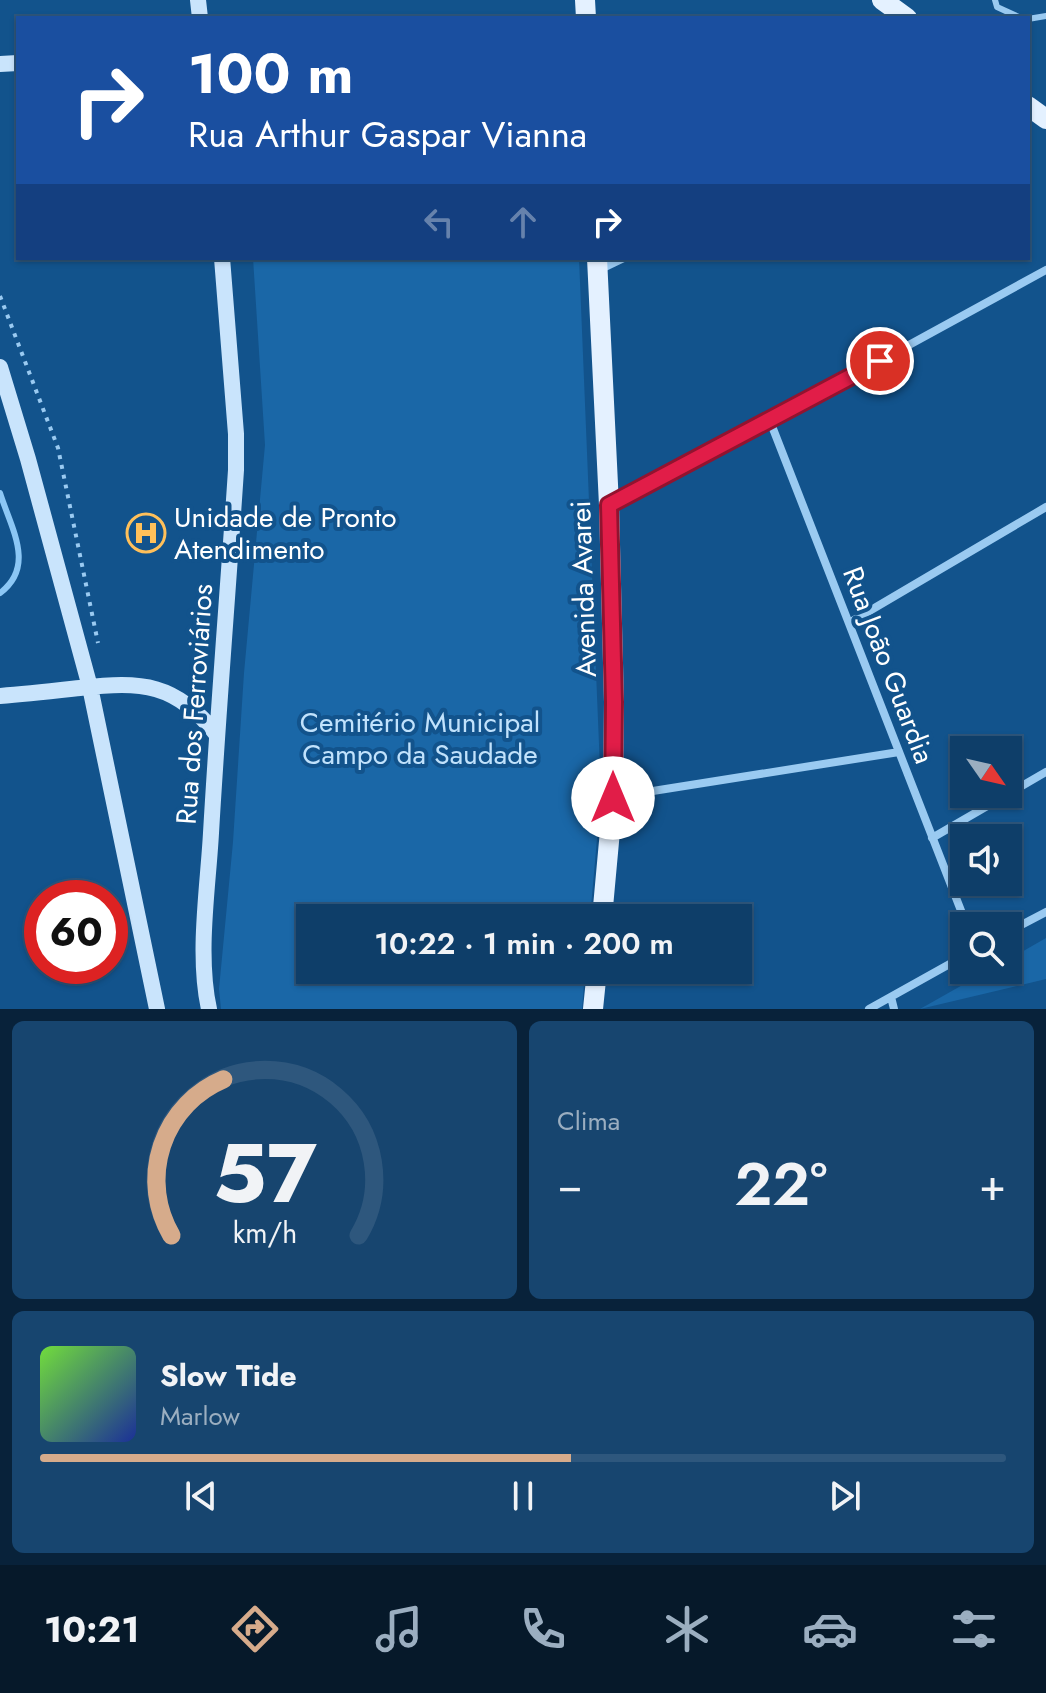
<!DOCTYPE html>
<html lang="pt">
<head>
<meta charset="utf-8">
<style>
	:root { --surface:#0e3e69; --page:#17456f; --text:#f1f3f6; --muted:#9baec0; --line:#2e577d; --accent:#d6ab8b }
	body { margin:0; font-family:Jost,sans-serif; background:var(--page); color:var(--text); height:100vh; display:flex; flex-direction:column; font-size:30px; white-space:nowrap }
	* { box-sizing:border-box; margin:0 }
	p { font-size:26px; color:var(--muted) }
	.icon { flex:none; width:44px; height:44px; fill:none; stroke:currentColor; stroke-width:2; stroke-linecap:round; stroke-linejoin:round }
	.map { position:relative; height:1009px; overflow:hidden }
	.side { display:flex; flex-direction:column; gap:12px; padding:12px; background:#08223a; flex:1 }
	.side>* { flex:none }
	.hud { position:absolute; left:16px; top:16px; width:1014px; height:244px; border-radius:0px; box-shadow:0 2px 6px #0004,0 0 0 2px var(--line); background:#1a4fa0; color:#fff; overflow:hidden }
	.needle { width:52px; rotate:124deg }
	.controls { position:absolute; left:950px; top:736px; display:grid; gap:16px }
	.controls a { display:grid; place-items:center; width:72px; height:72px; border-radius:0px; background:var(--surface); box-shadow:0 2px 6px #0004,0 0 0 2px var(--line); font-size:40px }
	.speed { position:absolute; left:24px; top:880px; display:flex; gap:16px; font-size:40px; font-weight:700; text-align:center }
	.speed>* { display:grid; place-content:center; width:104px; height:104px; border-radius:50%; background:var(--surface); box-shadow:0 2px 6px #0004,0 0 0 2px var(--line); line-height:1 }
	.speed .limit { border:12px solid #d22; background:#fff; color:#111 }
	.pin { position:absolute; display:grid; place-items:center; width:68px; height:68px; color:#fff; margin:-34px; border:4px solid #fff; border-radius:50%; box-shadow:0 2px 8px #0007 }
	.me { position:absolute; width:88px; margin:-44px; rotate:0deg; stroke-linejoin:round; filter:drop-shadow(0 0 6px #0008) }
	.turn { display:flex; align-items:center; gap:28px; height:168px; padding:0 40px; font-size:36px }
	.turn .icon { width:104px; height:104px; stroke-width:2.5 }
	.turn b { display:block; font-size:56px; line-height:68px }
	.lanes { display:flex; align-items:center; height:76px; padding:0 40px; background:#0003; justify-content:center; gap:40px; direction:ltr }
	.lanes .off { opacity:.35 }
	.big { font-size:60px; font-weight:600; line-height:1.1 }
	.side .tile { flex:1; display:flex; flex-direction:column; justify-content:center; gap:12px; min-width:0; padding:0 28px; border-radius:12px; background:var(--page) }
	.side .dial { align-items:center; gap:0 }
	.dial svg { height:208px; overflow:visible; fill:none; stroke:var(--line); stroke-width:7; stroke-linecap:round; text-anchor:middle }
	.dial text { fill:var(--text); stroke:none }
	.song { display:flex; align-items:center; gap:24px }
	.cover { width:96px; height:96px; border-radius:12px; background:linear-gradient(135deg,hsl(100 70% 55%),hsl(230 70% 35%)) }
	.played { height:8px; border-radius:4px; background:linear-gradient(90deg,var(--accent) 55%,var(--line) 55%) }
	.keys { display:flex; justify-content:space-around; direction:ltr }
	.heat { display:flex; justify-content:space-between; align-items:center; font-size:44px; direction:ltr }
	.side .tiles { flex:1; display:grid; gap:12px; grid-template-columns:1fr 1fr }
	.tile:last-child { grid-column:span 2 }
	.trip { position:absolute; left:296px; top:904px; width:456px; height:80px; border-radius:0px; background:var(--surface); box-shadow:0 2px 6px #0004,0 0 0 2px var(--line); font-weight:600; line-height:80px; text-align:center }
	.tab-bar { display:flex; height:128px; justify-content:space-around; align-items:center; background:#06192a; color:var(--muted) }
	.tab-bar .icon { width:56px; height:56px }
	.tab-bar .selected { color:var(--accent) }
	.tab-bar b { font-size:36px; color:var(--text) }
	.map>svg:first-child { display:block }
	.green { fill:#1a67a7 }
	.lines { fill:none; stroke-linecap:round; stroke-linejoin:round }
	.stream { stroke:#8cc7f5; stroke-width:6 }
	.path { stroke:#9acaf1; stroke-width:4; stroke-dasharray:4 6; stroke-linecap:butt }
	.lane { stroke:#9acaf1; stroke-width:6 }
	.street { stroke:#9acaf1; stroke-width:8 }
	.secondary { stroke:#c9e4fc; stroke-width:16 }
	.primary { stroke:#e4f1ff; stroke-width:20 }
	.route-casing { stroke:#92132f; stroke-width:20 }
	.route { stroke:#e11d48; stroke-width:14 }
	.labels { text-anchor:middle; stroke-width:8; stroke-linejoin:round; paint-order:stroke }
	.poi-label { font-size:28px; fill:#fff; stroke:#12538c; text-anchor:start }
	.street-label { font-size:28px; fill:#fff; stroke:#12538c }
	.park-label { font-size:28px; fill:#c1e2fc; stroke:#12538c }
</style>
</head>
<body>
<div class="map">
<svg width="1046" height="1009" viewBox="0 0 1046 1009">
	<rect width="100%" height="100%" fill="#12538c"/>
	<path class="green" d="M253,258H579L601,793L590,918H310V970H585L582,1009H221L219,989L233,842L244,673L265,445Z
		M1046,938V979L920,1009L989,970H1008V960Z"/>
	<g class="lines">
		<path class="stream" d="M0,493C11,528 36,566 0,593"/>
		<path class="path" d="M0,296L58,448L98,643"/>
		<path class="lane" d="M995,0L997,7L1021,18
			M1028,19L1046,16"/>
		<path class="street" d="M599,270L624,258
			M770,421L967,926
			M609,504L770,421L1046,270
			M849,623L1046,507
			M1008,794L1046,772
			M615,797L899,752
			M932,838L1008,794
			M1008,932L1046,912
			M891,997L894,1009
			M869,1009L964,956"/>
		<path class="secondary" d="M198,0L200,18
			M0,64L18,63
			M0,367L28,459L90,687L157,1009
			M0,696C27,694 53,691 80,688C142,681 176,683 217,735
			M209,1009C197,955 208,888 211,833C218,712 228,591 236,470V434L222,258"/>
		<path class="primary" d="M585,0L586,18
			M882,0L907,18
			M1028,106L1046,119
			M597,258L609,505L614,702L613,798L602,918
			M593,1009L597,970"/>
	</g>
	<g class="lines">
		<g class="route-casing">
			<path id="route" d="M613,798L614,702L609,505L880,361"/>
		</g>
		<use href="#route" class="route"/>
	</g>
	<defs>
		<g id="hospital-ring" transform="scale(2)"><circle r="9.5" fill="#12538c" stroke="#ffc05a" stroke-width="1.5"/><path d="M-5-5h3v3.5h4V-5h3V5h-3V1.5h-4V5h-3Z" fill="#ffc05a"/></g>
	</defs>
	<g fill-rule="evenodd">
		<use href="#hospital-ring" x="146" y="533"/>
	</g>
	<g class="labels">
		<g class="poi-label">
			<text x="174" y="527">Unidade de Pronto<tspan x="174" dy="32">Atendimento</tspan></text>
		</g>
		<g class="street-label">
			<text transform="translate(583 589) rotate(-92)" y="10">Avenida Avarei</text>
			<text transform="translate(889 665) rotate(69)" y="10">Rua João Guardia</text>
			<text transform="translate(194 704) rotate(-86)" y="10">Rua dos Ferroviários</text>
		</g>
		<g class="park-label">
			<text x="420" y="732">Cemitério Municipal<tspan x="420" dy="32">Campo da Saudade</tspan></text>
		</g>
	</g>
</svg>
<div class="controls">
<a><svg class="needle" viewBox="-14 -14 28 28"><path d="M0-13l5 13h-10z" fill="#e53935"/><path d="M0 13l5-13h-10z" fill="#9baec0"/></svg></a>
<a><svg class="icon" aria-label="sound" viewBox="0 0 24 24"><path d="M4 9h4l5-4v14l-5-4H4zM17 9q2 3 0 6"/></svg></a>
<a><svg class="icon" aria-label="search" viewBox="0 0 24 24"><circle cx="10" cy="10" r="6"/><path d="M15 15l6 6"/></svg></a>
</div>
<div class="speed"><div class="limit">60</div></div>
<div class="pin" style="left:880px;top:361px;background:#d93025"><svg class="icon" aria-label="arrive" viewBox="0 0 24 24"><path d="M6 21V4h12l-3 4 3 4H6"/></svg></div>
<svg class="me" style="left:613px;top:798px" viewBox="-20 -20 40 40"><circle r="19" fill="#fff"/><path d="M0-13L10 11 0 6-10 11z" fill="#e11d48"/></svg>
<div class="trip">10:22 · 1 min · 200 m</div>
<div class="hud">
<div class="turn"><svg class="icon" aria-label="right" viewBox="0 0 24 24"><path d="M7 20v-9h11M14 6l5 5-5 5"/></svg><div><b>100 m</b>Rua Arthur Gaspar Vianna</div></div>
<div class="lanes"><svg class="icon off" aria-label="left" viewBox="0 0 24 24"><path d="M17 20v-9H6M10 6l-5 5 5 5"/></svg><svg class="icon off" aria-label="ahead" viewBox="0 0 24 24"><path d="M12 20V5M6 11l6-6 6 6"/></svg><svg class="icon" aria-label="right" viewBox="0 0 24 24"><path d="M7 20v-9h11M14 6l5 5-5 5"/></svg></div>
</div>
</div>
<section class="side">
<div class="tiles">
<div class="tile dial"><svg viewBox="0 0 100 80">
<path d="M14 69A42 42 0 1 1 86 69"/>
<path d="M14 69A42 42 0 0 1 34 9" stroke="#d6ab8b"/>
<text x="50" y="56" font-size="32" font-weight="700">57</text>
<text x="50" y="72" font-size="11">km/h</text>
</svg></div>
<div class="tile"><p>Clima</p>
<div class="heat"><a>−</a><b class="big">22°</b><a>+</a></div>
</div>
<div class="tile">
<div class="song"><i class="cover"></i><div><b>Slow Tide</b><p>Marlow</p></div></div>
<div class="played"></div>
<div class="keys"><svg class="icon" aria-label="previous" viewBox="0 0 24 24"><path d="M18 5L8 12l10 7zM5 5v14"/></svg><svg class="icon" aria-label="pause" viewBox="0 0 24 24"><path d="M8 5v14M16 5v14"/></svg><svg class="icon" aria-label="next" viewBox="0 0 24 24"><path d="M6 5l10 7-10 7zM19 5v14"/></svg></div>
</div>
</div>
</section>
<nav class="tab-bar">
<b>10:21</b>
<svg class="icon selected" aria-label="directions" viewBox="0 0 24 24"><path d="M12 3l9 9-9 9-9-9zM9 14v-3h6M13 9l2 2-2 2"/></svg>
<svg class="icon" aria-label="music" viewBox="0 0 24 24"><path d="M9 18V5l10-2v13"/><circle cx="6" cy="18" r="3"/><circle cx="16" cy="16" r="3"/></svg>
<svg class="icon" aria-label="phone" viewBox="0 0 24 24"><path d="M5 4h4l2 5-3 2q2 4 5 5l2-3 5 2v4C11 20 4 13 5 4z"/></svg>
<svg class="icon" aria-label="climate" viewBox="0 0 24 24"><path d="M12 3v18M4 7l16 10M4 17L20 7"/></svg>
<svg class="icon" aria-label="car" viewBox="0 0 24 24"><path d="M5 17H2v-5l4-1 3-4h7l3 4 3 1v5h-3M9 17h6M6 11h13"/><circle cx="7" cy="17" r="2"/><circle cx="17" cy="17" r="2"/></svg>
<svg class="icon" aria-label="filters" viewBox="0 0 24 24"><path d="M4 7h16M4 17h16"/><circle cx="9" cy="7" r="2"/><circle cx="15" cy="17" r="2"/></svg>
</nav>
</body>
</html>
